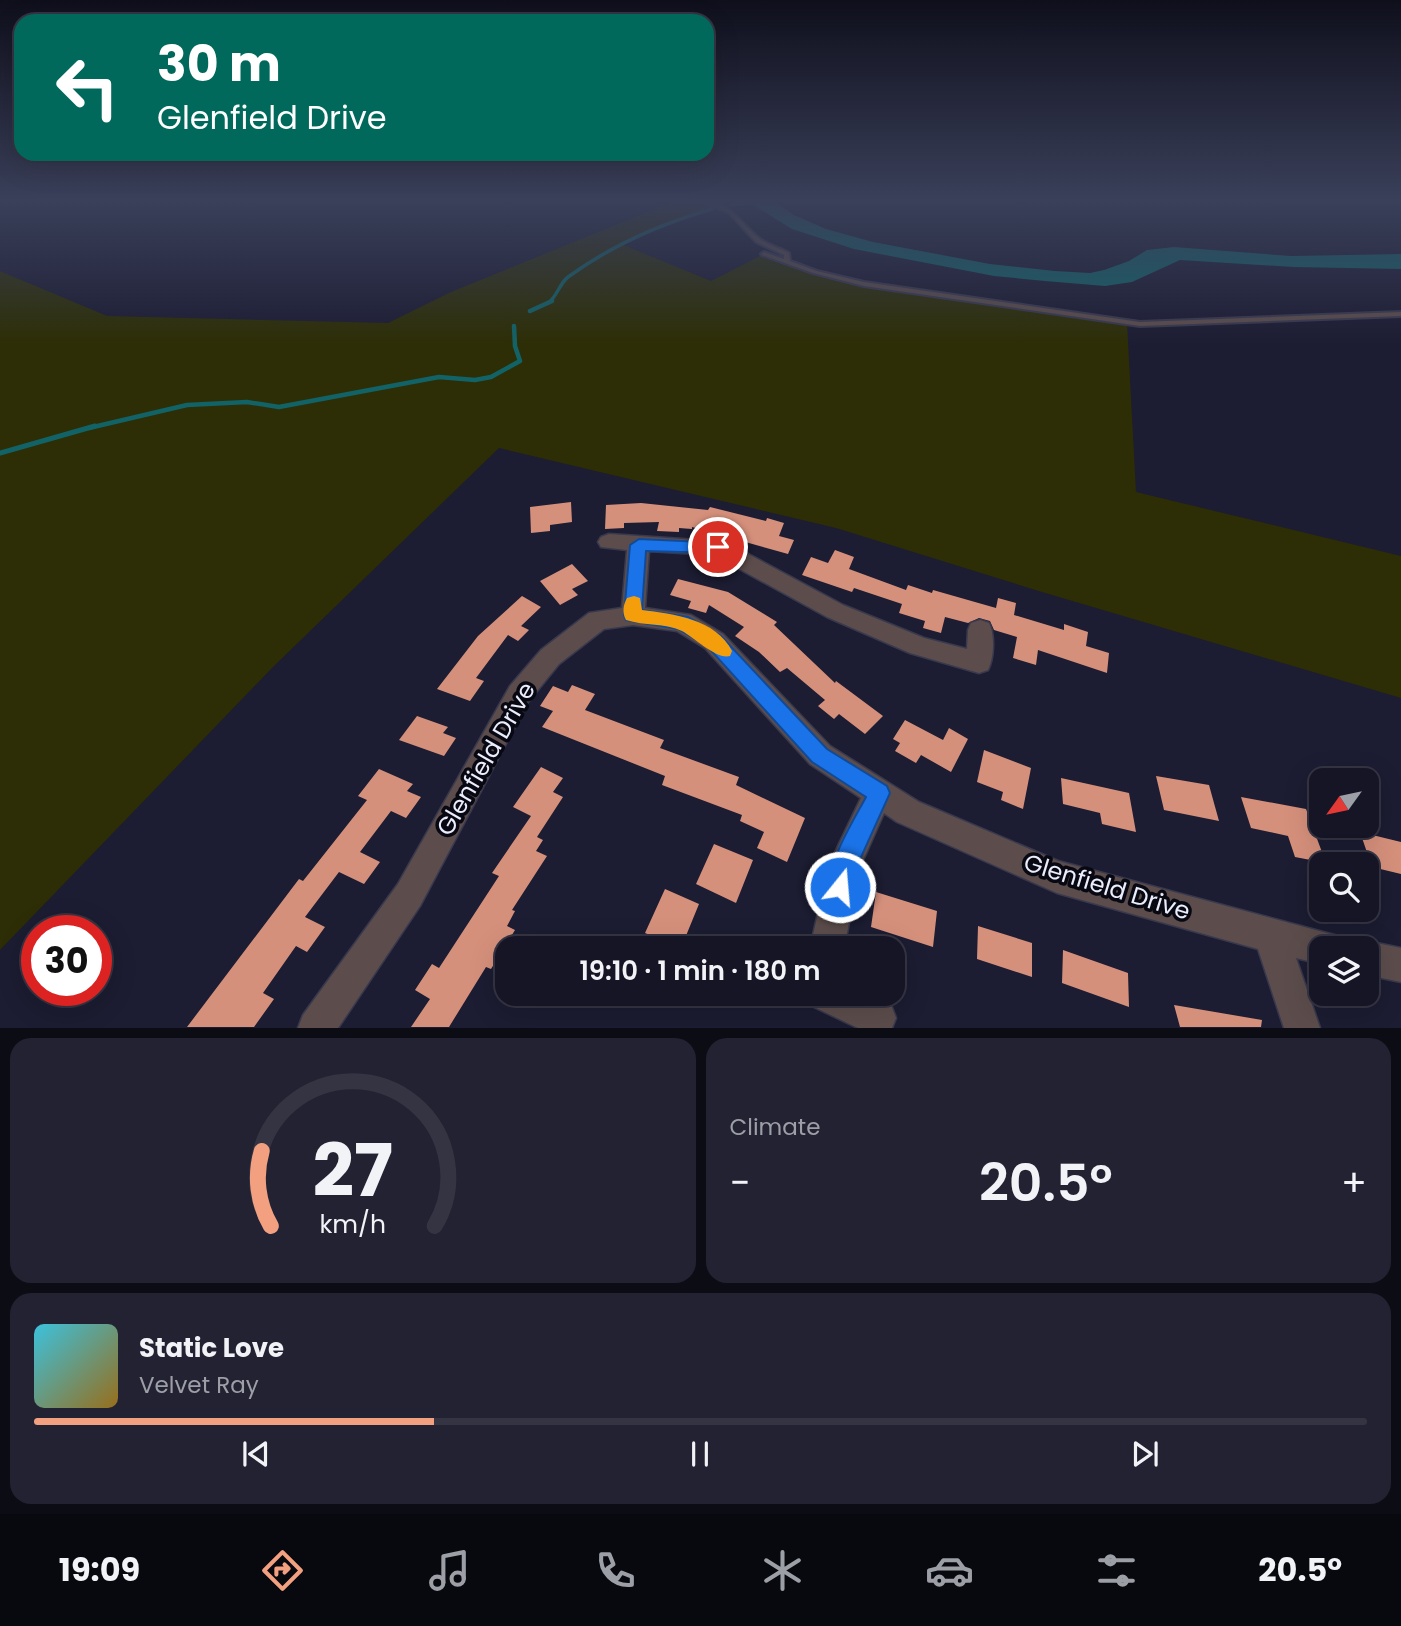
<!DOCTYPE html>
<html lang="en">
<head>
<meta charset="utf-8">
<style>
	:root { --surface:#151526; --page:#222232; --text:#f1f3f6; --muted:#9d9fa7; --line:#343443; --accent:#f2a080 }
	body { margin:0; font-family:Poppins,sans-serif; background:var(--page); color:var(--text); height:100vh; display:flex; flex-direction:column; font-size:26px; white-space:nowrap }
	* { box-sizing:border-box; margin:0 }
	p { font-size:23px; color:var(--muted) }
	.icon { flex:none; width:38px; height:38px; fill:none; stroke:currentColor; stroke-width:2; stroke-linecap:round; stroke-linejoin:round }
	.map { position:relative; height:1028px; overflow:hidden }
	.sheet { display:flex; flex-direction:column; gap:10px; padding:10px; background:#0c0c15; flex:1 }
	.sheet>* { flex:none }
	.hud { position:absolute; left:14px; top:14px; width:700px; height:147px; border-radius:21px; box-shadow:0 7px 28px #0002,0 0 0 2px var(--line); background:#00695c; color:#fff; overflow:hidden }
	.needle { width:46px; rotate:237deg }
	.tools { position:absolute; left:1309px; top:768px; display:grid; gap:14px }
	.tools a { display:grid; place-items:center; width:70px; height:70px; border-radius:14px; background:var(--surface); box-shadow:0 7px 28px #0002,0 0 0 2px var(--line); font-size:35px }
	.speed { position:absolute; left:21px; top:915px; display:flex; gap:14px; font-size:35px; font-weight:700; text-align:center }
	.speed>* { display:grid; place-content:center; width:91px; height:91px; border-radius:50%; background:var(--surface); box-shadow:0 7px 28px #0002,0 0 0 2px var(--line); line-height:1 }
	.speed .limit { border:10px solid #d22; background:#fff; color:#111 }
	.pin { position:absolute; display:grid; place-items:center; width:60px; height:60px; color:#fff; margin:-30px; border:4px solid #fff; border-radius:50%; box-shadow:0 2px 7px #0007 }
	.me { position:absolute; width:77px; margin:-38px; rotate:17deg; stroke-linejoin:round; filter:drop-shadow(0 0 5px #0008) }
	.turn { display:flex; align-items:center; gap:24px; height:147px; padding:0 28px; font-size:32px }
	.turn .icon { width:91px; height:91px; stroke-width:2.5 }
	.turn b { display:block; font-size:49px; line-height:60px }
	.big { font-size:52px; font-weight:600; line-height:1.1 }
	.sheet .tile { flex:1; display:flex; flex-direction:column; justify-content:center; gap:10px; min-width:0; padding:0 24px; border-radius:21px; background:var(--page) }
	.sheet .dial { align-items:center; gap:0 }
	.dial svg { height:182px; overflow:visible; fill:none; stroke:var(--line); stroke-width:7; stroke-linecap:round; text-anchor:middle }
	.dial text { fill:var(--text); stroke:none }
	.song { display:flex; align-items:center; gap:21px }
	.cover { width:84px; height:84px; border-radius:10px; background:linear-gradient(135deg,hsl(190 70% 55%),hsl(40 70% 35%)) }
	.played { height:7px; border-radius:4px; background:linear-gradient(90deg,var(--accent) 30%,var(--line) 30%) }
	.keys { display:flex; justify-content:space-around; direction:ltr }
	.heat { display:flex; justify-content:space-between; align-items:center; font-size:38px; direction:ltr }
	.sheet .tiles { flex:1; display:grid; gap:10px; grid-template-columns:1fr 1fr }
	.tile:last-child { grid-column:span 2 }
	.trip { position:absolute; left:495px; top:936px; width:410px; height:70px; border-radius:21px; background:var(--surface); box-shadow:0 7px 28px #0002,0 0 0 2px var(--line); font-weight:600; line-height:70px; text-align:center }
	.tab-bar { display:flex; height:112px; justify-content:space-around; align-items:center; background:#08080f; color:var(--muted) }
	.tab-bar .icon { width:49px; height:49px }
	.tab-bar .active { color:var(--accent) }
	.tab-bar b { font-size:32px; color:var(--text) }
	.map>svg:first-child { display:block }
	.green { fill:#2d2e05 }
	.water { fill:#126367 }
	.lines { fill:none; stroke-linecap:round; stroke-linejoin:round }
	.stream-far2 { stroke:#126367; stroke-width:3.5 }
	.stream-far1 { stroke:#126367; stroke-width:4.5 }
	.stream { stroke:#126367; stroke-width:5 }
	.building { fill:#d5907b }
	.lane-casing { stroke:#39394e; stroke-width:4 }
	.street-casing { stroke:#39394e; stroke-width:3 }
	.lane { fill:#5c4d4c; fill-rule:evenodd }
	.street { fill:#5c4d4c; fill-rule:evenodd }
	.route { fill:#1a73e8; stroke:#114b97; stroke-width:2 }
	.slow { fill:#f59e0b }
	.labels { text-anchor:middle; stroke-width:7; stroke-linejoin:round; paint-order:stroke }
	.near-street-label { font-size:24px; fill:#ebecfc; stroke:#070811 }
</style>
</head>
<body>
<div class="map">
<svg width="1401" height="1028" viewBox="0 0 1401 1028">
	<rect width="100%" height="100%" fill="#1c1c32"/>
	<path class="green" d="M672,202H716L712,209L666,222L621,244L711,281L764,254C880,294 1005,304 1127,322L1136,492L1401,556V698L1042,592L836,528L499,448L273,667L0,950V271L107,316L388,323L451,292Z"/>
	<path class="water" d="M748,202H775L794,215L826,229L873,242L990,264L1055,271L1090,273L1104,270L1129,261L1147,250L1174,247L1291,256L1401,254V269L1294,267L1180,260L1132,282L1105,286L1045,281L994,276L854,249L792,229Z"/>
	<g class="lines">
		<path class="stream-far2" d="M731,205L755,202
			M548,303C557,297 559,284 568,277C612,245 660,224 712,209"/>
		<path class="stream-far1" d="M530,311L552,301
			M89,428L187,405L247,402L279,407L439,377L475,380L491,377L520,361L515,346L514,326"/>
		<path class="stream" d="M0,453L95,426"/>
	</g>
	<path class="building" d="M571,502L572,522L550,525V531L531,533L530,507Z
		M641,503L708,510L710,507L766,521L767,518L784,523L779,536L794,540L788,554L692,527V529L679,528V532L657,531L659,522L624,523V528L605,529L606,505Z
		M835,550L854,557L849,569L906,590L908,585L932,593L933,590L996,608L998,598L1016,603L1014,615L1064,630V624L1088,632L1086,646L1109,653L1107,673L1038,650L1036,665L1013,658L1017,637L994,630L990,621L979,618L968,623L945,617L941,633L923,628L925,621L899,613L902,604L854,588L852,592L802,575L811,557L828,563Z
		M572,564L588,581L572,589L578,595L560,605L540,581Z
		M678,579L728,592L777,622L774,625L835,683L836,681L883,716L865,734L839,714L834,719L818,706L825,700L787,668L780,672L759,652L735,636L744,627L709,605L706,613L688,608L691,601L670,595Z
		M522,596L541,607L521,626L529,630L518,641L508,635L476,678L484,681L470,701L437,689L478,636Z
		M572,685L595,694L585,710L664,740L660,748L739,777L736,785L805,818L787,862L757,848L764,832L740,821L742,815L662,785L665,776L542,727L553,711L540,706L553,686L568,692Z
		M417,716L448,727L443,733L456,738L444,756L399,740Z
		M905,720L943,740L949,728L968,739L951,772L921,755L916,763L895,751L900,743L893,739Z
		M984,750L1031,768L1023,809L1001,800L1003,792L977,782Z
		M541,767L563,778L553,792L563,797L537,837L543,840L536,851L547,856L512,910L515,911L507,926L515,930L491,969L486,967L449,1027H411L430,999L415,990L432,964L439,968L499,876L492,873L531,816L513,807Z
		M379,769L413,784L407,791L421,797L406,818L391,811L360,852L380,862L364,884L339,872L305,917L325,927L307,952L296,946L263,993L274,999L254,1027H187L299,879L303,881L367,800L358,796Z
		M1156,776L1209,785L1219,821L1164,810Z
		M1061,778L1129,793L1136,832L1102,824L1100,813L1063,804Z
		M1241,797L1306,809L1326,863L1295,857L1288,836L1251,828Z
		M1360,832L1401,842V874L1372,867Z
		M714,844L753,860L736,903L696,884Z
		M665,889L699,904L681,948L645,933Z
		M876,892L937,911L933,947L871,927Z
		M978,926L1032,943V977L977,959Z
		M1063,950L1128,973L1129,1007L1062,983Z
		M1174,1005L1262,1020L1261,1027H1180Z"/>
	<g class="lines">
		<g class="lane-casing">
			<path id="lane" d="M703,202C732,202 739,222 759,238C767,245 780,248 789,253L790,261L817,271L864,282L1140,322L1401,312V316L1140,326L864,286L813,273L762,255L761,254L764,252L784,259V255L756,242L729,213Z"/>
		</g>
		<g class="street-casing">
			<path id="street" d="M609,534L726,542L843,605L924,638L967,649L968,630L971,623L980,620L989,623C995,635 994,658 988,670L979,673L910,653L827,617L714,555L649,551L645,608L691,615L723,634L830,746L919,802L1058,861L1338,936L1343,948H1321V964L1296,958L1320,1028H1284L1258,949L1057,893L897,822L884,813L860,867L844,948H810L829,865L861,798L810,764L705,648L677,631L633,625L604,629L559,664L528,702L420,906L338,1028H298L303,1015L398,884L510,686L541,650L589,613L622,608L627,550L601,547L598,542L601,537Z
				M1367,941L1401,948V982L1367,975V948H1354Z
				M809,994H866L891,1005L896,1018L892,1028H858L814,1007Z"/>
		</g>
		<use href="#lane" class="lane"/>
		<use href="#street" class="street"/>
	</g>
	<linearGradient id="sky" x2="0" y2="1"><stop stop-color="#0f0f1c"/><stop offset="0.58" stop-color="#3a405a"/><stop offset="1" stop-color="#3a405a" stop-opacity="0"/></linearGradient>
	<rect width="1401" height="346" fill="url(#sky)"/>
	<path class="route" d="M639,539L724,543L726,547L718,553L646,551L642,610L688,617L721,636L827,749L887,786L890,793L857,866L848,896L840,899L831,896C821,871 854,820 866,797L812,762L707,646L678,629L626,620L624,615L630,545Z"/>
	<path class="slow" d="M634,596L640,598L642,610C673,614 716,619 732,651L730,656C717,660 695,638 682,631C666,623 644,626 626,620C622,613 623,605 627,598Z"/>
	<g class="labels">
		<g class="near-street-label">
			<text transform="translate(486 759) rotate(-60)" y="8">Glenfield Drive</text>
			<text transform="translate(1107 887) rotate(17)" y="8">Glenfield Drive</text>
		</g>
	</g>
</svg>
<div class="tools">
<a><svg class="needle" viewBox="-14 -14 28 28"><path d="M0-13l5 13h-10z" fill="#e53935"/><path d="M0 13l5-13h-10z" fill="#9d9fa7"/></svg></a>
<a><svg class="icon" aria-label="search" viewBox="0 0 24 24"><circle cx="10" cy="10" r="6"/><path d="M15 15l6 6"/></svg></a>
<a><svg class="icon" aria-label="layers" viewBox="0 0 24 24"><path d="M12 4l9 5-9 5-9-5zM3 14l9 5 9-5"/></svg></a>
</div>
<div class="speed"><div class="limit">30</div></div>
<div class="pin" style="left:718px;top:547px;background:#d93025"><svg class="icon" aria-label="arrive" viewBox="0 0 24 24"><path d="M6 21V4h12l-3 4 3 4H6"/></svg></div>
<svg class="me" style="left:840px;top:887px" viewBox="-20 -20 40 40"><circle r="17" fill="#1a73e8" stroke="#fff" stroke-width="3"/><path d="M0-11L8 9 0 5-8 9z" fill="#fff"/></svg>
<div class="trip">19:10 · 1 min · 180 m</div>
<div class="hud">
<div class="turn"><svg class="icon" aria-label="left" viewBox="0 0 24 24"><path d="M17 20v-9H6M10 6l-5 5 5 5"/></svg><div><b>30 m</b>Glenfield Drive</div></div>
</div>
</div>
<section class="sheet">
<div class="tiles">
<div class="tile dial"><svg viewBox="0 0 100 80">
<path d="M14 69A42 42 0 1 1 86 69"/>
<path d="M14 69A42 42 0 0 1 10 36" stroke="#f2a080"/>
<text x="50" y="56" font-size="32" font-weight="700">27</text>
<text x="50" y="72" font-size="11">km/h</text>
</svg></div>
<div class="tile"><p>Climate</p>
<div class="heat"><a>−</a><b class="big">20.5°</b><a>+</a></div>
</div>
<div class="tile">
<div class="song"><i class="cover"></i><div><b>Static Love</b><p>Velvet Ray</p></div></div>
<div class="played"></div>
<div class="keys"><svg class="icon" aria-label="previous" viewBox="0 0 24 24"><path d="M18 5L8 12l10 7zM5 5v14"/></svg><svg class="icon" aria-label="pause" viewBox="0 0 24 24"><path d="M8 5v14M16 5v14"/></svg><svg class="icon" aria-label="next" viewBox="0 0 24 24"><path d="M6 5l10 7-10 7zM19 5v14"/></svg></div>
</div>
</div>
</section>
<nav class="tab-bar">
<b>19:09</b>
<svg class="icon active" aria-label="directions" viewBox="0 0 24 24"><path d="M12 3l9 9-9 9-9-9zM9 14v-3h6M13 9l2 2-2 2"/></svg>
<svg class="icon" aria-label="music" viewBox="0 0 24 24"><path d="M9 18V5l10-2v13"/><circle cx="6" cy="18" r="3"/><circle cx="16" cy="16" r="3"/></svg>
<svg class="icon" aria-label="phone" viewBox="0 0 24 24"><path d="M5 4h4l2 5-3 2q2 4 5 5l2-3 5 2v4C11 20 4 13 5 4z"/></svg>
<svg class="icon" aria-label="climate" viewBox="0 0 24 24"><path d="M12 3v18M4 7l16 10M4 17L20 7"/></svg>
<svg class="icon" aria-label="car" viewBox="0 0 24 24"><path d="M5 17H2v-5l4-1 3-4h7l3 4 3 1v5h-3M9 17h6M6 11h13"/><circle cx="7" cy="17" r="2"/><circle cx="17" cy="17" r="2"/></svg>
<svg class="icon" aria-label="filters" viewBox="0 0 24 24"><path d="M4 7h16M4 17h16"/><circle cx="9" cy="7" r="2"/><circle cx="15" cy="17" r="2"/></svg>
<b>20.5°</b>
</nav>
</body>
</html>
